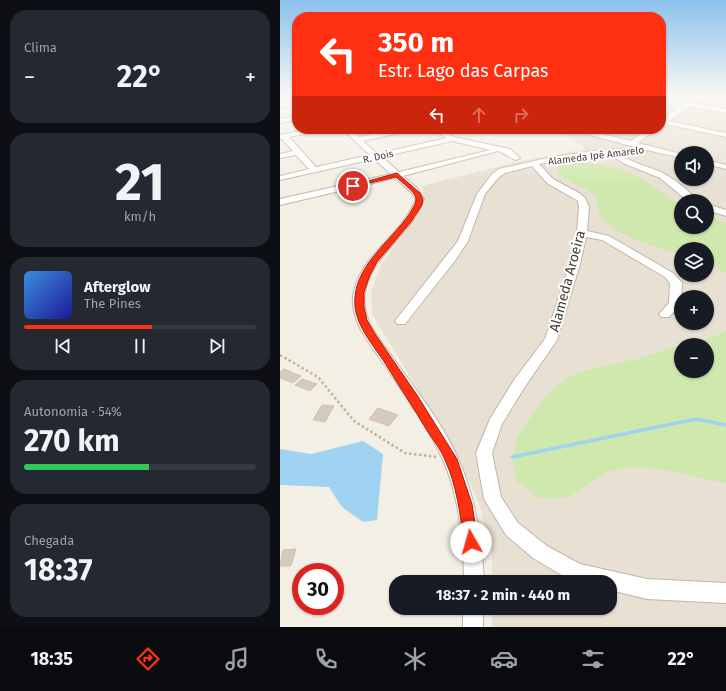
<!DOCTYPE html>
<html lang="pt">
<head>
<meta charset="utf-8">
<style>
	:root { --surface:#171b24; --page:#242831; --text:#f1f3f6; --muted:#9ea1a6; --line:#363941; --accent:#fe3011 }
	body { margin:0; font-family:"Fira Sans",sans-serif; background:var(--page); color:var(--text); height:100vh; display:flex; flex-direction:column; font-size:15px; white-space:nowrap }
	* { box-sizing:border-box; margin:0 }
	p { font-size:13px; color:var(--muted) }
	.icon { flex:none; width:22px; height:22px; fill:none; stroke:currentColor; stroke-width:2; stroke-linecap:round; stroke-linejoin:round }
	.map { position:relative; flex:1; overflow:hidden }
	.panel { display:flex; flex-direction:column; gap:10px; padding:10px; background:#0d0f14; width:280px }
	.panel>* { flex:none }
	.guide { position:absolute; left:12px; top:12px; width:374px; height:122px; border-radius:16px; box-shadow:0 1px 3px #0004; background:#fe3011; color:#fff; overflow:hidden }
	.buttons { position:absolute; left:394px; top:146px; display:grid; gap:8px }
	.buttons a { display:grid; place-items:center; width:40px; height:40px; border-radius:50%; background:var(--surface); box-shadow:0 1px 3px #0004; font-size:20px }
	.speed { position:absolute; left:12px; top:563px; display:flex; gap:8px; font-size:20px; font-weight:700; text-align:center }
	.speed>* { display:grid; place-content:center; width:52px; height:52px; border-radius:50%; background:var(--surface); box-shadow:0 1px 3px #0004; line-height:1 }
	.speed .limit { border:6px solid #d22; background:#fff; color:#111 }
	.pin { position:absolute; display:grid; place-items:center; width:34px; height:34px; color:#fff; margin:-17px; border:2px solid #fff; border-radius:50%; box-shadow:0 1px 4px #0007 }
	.me { position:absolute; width:44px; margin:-22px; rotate:353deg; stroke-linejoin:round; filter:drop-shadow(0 0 3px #0008) }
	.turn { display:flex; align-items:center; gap:14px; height:84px; padding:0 20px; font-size:18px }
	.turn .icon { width:52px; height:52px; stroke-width:2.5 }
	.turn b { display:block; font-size:28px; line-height:34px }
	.lanes { display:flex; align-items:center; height:38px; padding:0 20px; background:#0003; justify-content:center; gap:20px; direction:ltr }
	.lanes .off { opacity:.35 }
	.big { font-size:30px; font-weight:700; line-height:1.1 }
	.panel .widget { flex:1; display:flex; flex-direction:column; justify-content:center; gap:6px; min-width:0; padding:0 14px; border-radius:16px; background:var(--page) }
	.panel .dial { align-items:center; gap:0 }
	.dial b { font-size:52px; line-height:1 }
	.song { display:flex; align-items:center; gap:12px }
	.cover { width:48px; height:48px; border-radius:6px; background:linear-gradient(135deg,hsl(210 70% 55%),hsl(240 70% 35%)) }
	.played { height:4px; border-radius:2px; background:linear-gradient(90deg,var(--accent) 55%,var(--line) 55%) }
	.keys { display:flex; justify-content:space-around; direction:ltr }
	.heat { display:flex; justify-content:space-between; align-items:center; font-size:22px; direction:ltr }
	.charge { height:6px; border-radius:3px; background:linear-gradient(90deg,#34c759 54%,var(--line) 0) }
	.trip { position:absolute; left:109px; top:575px; width:228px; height:40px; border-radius:16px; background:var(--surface); box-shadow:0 1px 3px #0004; font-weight:700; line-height:40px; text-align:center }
	.menu { display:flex; height:64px; justify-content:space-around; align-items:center; background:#090b0e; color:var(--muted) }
	.menu .icon { width:28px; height:28px }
	.menu .active { color:var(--accent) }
	.menu b { font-size:18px; color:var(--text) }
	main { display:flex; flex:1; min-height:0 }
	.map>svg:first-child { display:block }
	.residential { fill:#e7e0d3; fill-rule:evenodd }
	.green { fill:#cfe8ad; fill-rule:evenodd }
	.water { fill:#a0d2f1 }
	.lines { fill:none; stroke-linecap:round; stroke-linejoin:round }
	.stream { stroke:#a0d2f1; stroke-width:3.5 }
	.building { fill:#d5cabb; stroke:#d0c2ae }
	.minor-casing { stroke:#bfb6a8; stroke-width:2 }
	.secondary-casing { stroke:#d4c294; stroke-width:2 }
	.path { stroke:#c1b299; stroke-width:2.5; stroke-dasharray:2.5 2.5; stroke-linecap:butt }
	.minor { fill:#fff; fill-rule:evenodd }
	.secondary { fill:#ffefc3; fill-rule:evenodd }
	.route { fill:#fe3011; stroke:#a51f0b }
	.labels { text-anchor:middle; stroke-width:4; stroke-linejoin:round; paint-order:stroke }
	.far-street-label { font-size:10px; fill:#463f35; stroke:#fff }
	.near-street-label { font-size:14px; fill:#463f35; stroke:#fff }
</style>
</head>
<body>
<main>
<section class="panel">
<div class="widget"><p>Clima</p>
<div class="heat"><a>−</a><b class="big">22°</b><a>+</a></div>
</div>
<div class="widget dial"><b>21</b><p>km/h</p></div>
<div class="widget">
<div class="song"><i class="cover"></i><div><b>Afterglow</b><p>The Pines</p></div></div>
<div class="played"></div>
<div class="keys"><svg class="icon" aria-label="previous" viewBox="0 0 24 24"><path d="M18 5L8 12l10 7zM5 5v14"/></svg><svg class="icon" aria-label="pause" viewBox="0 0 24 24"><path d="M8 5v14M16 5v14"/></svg><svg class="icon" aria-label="next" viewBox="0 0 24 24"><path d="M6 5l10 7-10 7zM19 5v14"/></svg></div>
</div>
<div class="widget"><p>Autonomia · 54%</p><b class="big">270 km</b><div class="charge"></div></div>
<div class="widget"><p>Chegada</p><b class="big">18:37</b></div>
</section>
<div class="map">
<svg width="446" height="627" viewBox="0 0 446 627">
	<rect width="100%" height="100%" fill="#f3efe5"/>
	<path class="residential" d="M381,97H427L446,106V627H212V608H330V582H212V555L200,506L177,454L92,314L91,292L101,265L134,221L145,203L142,186L241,161L305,149L279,129H381ZM401,153H427V179H401ZM401,201H427V227H401ZM401,249H427V275H401ZM401,297H427V323H401ZM401,345H427V371H401Z"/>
	<path class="green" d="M286,163C315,162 342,166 367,182C379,190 388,199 401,204V227H427V215L446,223V273L427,263V249H401V255C380,248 332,235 321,216C317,209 317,202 315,195C303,186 289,182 277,173L279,168Z
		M446,331V483C413,477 370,462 337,469C319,473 304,490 289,496C281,500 267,498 258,498L237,481L232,457L238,436L262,400L276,386L293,375L314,368L358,359L397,346L436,336ZM401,345H427V371H401Z"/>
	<path class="water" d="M83,441L103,454L97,520L83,522L62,507L49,487L0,485V449L31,454Z"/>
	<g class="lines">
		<path class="stream" d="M232,457L416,419L446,425"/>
	</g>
	<path class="building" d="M4,369L21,376L13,383L0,378V372Z
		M22,379L37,384L30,391L15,385Z
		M42,405L54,406L45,422L33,420Z
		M98,408L118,415L109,426L89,419Z
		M16,549L11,566H0L3,550Z"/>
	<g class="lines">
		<g class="minor-casing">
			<path id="minor" d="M381,97L407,101L413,98L416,100L413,103L446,109V113L410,106L389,121L446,133V137L385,124L381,126V119H383L403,104L381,100Z
				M17,101V105L0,108V104Z
				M17,116V120L0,123V119Z
				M30,129H43L40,131L9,137L36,167L90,155L62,129H69L79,137L119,129H132L129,131L83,141L97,154L166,138L152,129H160L174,137L230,149L240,158L236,160C229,158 225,153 218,151L123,176L137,188L144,199C132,235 91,255 85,292C83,303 86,315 90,324C97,338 107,349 116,362C138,393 164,425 179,461C196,498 202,542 204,582H184C184,544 179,495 163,460C148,427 126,397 106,367C96,353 85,339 78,324C74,314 71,302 74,291C83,253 122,235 136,199L131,192L115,178L0,205V199L111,174L94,159L0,180V176L29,169L16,155L0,158V154L13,151L2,139H0V135ZM172,141L210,150L119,172L102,157Z
				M289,129H300L351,141L368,129H376L358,143L401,154V158L367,150L339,154C351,162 365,166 379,171C391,177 410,191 418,201H408L380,178L343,163L330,154L313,155L259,164L273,179L299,193L305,198L309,207L307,231L329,236L393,273L402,283L401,304L389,317H381L379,314L389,303L390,283L385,277L322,240L306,237L300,264L277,340L244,388L222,424L212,453L221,497L238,523L267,546L300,564L367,579L446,583V603L367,599L330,590V582H296L290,580L253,558L226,535L204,499L196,453L210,419L234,380L265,339L290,264L297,233L299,207L298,201L267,183L252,166L225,173L218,178L205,194L188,241L174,262L125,324H117L115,321L178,241L197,194L212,174L219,169L267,158L313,151L358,148Z
				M427,160L446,165V169L427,164Z
				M427,204L446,210V216L427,210Z
				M183,608H203V627H183Z"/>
		</g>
		<g class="secondary-casing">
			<path id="secondary" d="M434,97L446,98V104L435,99Z"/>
		</g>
		<path class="path" d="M0,355L38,377L74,421L125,453L157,457"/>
		<use href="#minor" class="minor"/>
		<use href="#secondary" class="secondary"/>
	</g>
	<linearGradient id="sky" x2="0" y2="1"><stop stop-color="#8bc0ec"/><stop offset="0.52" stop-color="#faf8f3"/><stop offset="1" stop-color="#faf8f3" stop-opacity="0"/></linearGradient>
	<rect width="446" height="185" fill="url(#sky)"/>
	<path class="route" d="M117,173L140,193L143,199L142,205L131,222L97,262L90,275L84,292V307L87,320L95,334L137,395L177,459L192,504L198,542L196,547L191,549L186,547L184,542C180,514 177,486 165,460C161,450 154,441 148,432C133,407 118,384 103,360C92,344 77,326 75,307C71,267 111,242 130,213C132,209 136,204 136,199C136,192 121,182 116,177L73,187L70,186Z"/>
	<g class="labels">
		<g class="far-street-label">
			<text transform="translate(316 155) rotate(-7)" y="4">Alameda Ipê Amarelo</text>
			<text transform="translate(98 156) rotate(-13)" y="4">R. Dois</text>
		</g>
		<g class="near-street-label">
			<text transform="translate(287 281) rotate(-75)" y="5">Alameda Aroeira</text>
		</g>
	</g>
</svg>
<div class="buttons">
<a><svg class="icon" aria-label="sound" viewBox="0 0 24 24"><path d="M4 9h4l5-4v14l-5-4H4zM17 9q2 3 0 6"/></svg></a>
<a><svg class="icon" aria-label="search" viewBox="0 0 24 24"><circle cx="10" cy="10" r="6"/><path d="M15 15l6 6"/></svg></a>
<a><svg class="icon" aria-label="layers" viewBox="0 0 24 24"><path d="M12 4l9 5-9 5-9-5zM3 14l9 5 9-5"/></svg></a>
<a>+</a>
<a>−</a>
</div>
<div class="speed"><div class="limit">30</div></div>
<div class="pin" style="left:73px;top:186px;background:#d93025"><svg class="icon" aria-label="arrive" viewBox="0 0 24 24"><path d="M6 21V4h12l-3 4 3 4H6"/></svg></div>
<svg class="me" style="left:191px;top:542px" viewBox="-20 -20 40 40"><circle r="19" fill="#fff"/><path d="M0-13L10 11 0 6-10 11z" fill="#fe3011"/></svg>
<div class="trip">18:37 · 2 min · 440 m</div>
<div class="guide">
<div class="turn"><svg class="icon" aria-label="left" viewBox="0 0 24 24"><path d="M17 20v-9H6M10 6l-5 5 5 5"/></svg><div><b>350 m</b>Estr. Lago das Carpas</div></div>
<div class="lanes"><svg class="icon" aria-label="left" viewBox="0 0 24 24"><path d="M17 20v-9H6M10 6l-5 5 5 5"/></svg><svg class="icon off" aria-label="ahead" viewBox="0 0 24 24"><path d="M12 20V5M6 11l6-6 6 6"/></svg><svg class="icon off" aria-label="right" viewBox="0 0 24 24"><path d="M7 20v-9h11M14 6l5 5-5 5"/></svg></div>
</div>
</div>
</main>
<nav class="menu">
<b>18:35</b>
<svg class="icon active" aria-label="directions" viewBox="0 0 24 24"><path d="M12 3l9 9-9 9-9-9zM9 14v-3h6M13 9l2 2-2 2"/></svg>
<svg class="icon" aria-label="music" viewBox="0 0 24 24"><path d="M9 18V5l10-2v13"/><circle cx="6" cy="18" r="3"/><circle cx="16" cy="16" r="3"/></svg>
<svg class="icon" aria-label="phone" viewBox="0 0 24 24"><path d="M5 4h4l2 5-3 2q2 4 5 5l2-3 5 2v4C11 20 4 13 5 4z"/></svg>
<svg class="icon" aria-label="climate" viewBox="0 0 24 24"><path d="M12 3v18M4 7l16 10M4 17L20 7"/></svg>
<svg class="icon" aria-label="car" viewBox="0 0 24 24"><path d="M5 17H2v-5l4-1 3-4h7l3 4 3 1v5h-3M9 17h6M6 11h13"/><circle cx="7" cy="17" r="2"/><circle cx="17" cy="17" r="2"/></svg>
<svg class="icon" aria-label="filters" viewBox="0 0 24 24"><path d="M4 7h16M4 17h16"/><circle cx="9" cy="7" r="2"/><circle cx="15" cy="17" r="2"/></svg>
<b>22°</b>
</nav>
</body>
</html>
